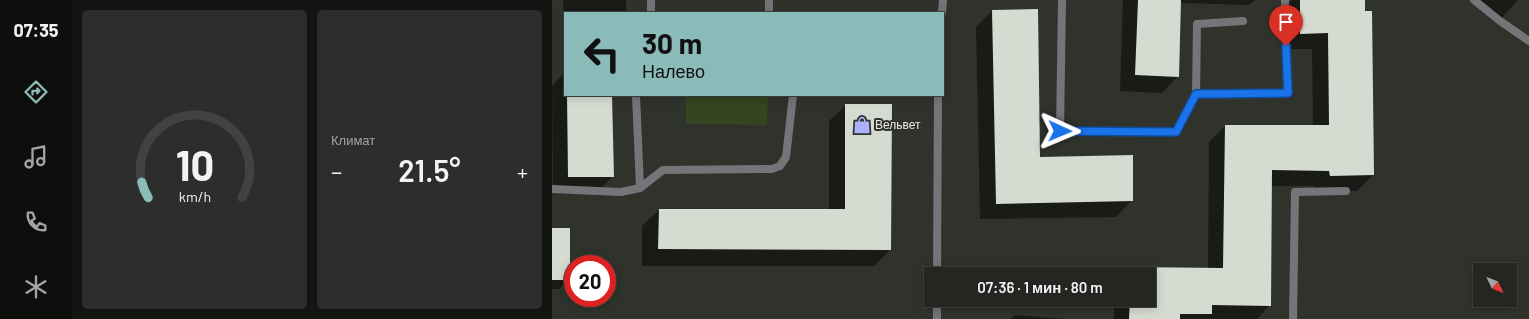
<!DOCTYPE html>
<html lang="ru">
<head>
<meta charset="utf-8">
<style>
	:root { --surface:#232621; --page:#2b2e2a; --text:#f1f3f6; --muted:#a3a5a5; --line:#40433f; --accent:#8bbbb9 }
	body { margin:0; font-family:Barlow,sans-serif; background:var(--page); color:var(--text); height:100vh; display:flex; flex-direction:column; font-size:15px; white-space:nowrap }
	* { box-sizing:border-box; margin:0 }
	p { font-size:13px; color:var(--muted) }
	.icon { flex:none; width:22px; height:22px; fill:none; stroke:currentColor; stroke-width:2; stroke-linecap:round; stroke-linejoin:round }
	.map { position:relative; flex:1; overflow:hidden }
	.sheet { display:flex; flex-direction:column; gap:10px; padding:10px; background:#131512; width:480px }
	.sheet>* { flex:none }
	.top-card { position:absolute; left:12px; top:12px; width:380px; height:84px; border-radius:0px; box-shadow:0 2px 10px #0003,0 0 0 1px var(--line); background:#8bbbb9; color:#111; overflow:hidden }
	.needle { width:26px; rotate:133deg }
	.tools { position:absolute; left:921px; top:263px; display:grid; gap:8px }
	.tools a { display:grid; place-items:center; width:44px; height:44px; border-radius:0px; background:var(--surface); box-shadow:0 2px 10px #0003,0 0 0 1px var(--line); font-size:20px }
	.speed { position:absolute; left:12px; top:255px; display:flex; gap:8px; font-size:20px; font-weight:700; text-align:center }
	.speed>* { display:grid; place-content:center; width:52px; height:52px; border-radius:50%; background:var(--surface); box-shadow:0 2px 10px #0003,0 0 0 1px var(--line); line-height:1 }
	.speed .limit { border:6px solid #d22; background:#fff; color:#111 }
	.pin { position:absolute; display:grid; place-items:center; width:34px; height:34px; color:#fff; margin:-41px -17px; border-radius:50% 50% 50% 0; rotate:-45deg; box-shadow:0 0 4px #0007 }
	.pin .icon { rotate:45deg }
	.me { position:absolute; width:44px; margin:-22px; rotate:91deg; stroke-linejoin:round; filter:drop-shadow(0 0 3px #0008) }
	.turn { display:flex; align-items:center; gap:14px; height:84px; padding:0 12px; font-size:18px }
	.turn .icon { width:52px; height:52px; stroke-width:2.5 }
	.turn b { display:block; font-size:28px; line-height:34px }
	.big { font-size:30px; font-weight:600; line-height:1.1 }
	.sheet .tile { flex:1; display:flex; flex-direction:column; justify-content:center; gap:6px; min-width:0; padding:0 14px; border-radius:6px; background:var(--page) }
	.sheet .dial { align-items:center; gap:0 }
	.dial svg { height:104px; overflow:visible; fill:none; stroke:var(--line); stroke-width:7; stroke-linecap:round; text-anchor:middle }
	.dial text { fill:var(--text); stroke:none }
	.heat { display:flex; justify-content:space-between; align-items:center; font-size:22px; direction:ltr }
	.sheet .tiles { flex:1; display:grid; gap:10px; grid-template-columns:repeat(2,1fr) }
	.trip { position:absolute; left:372px; top:267px; width:232px; height:40px; border-radius:0px; background:var(--surface); box-shadow:0 2px 10px #0003,0 0 0 1px var(--line); font-weight:600; line-height:40px; text-align:center }
	main { display:flex; flex:1; min-height:0 }
	.menu { display:flex; flex-direction:column; width:72px; justify-content:space-around; align-items:center; background:#0e0f0d; color:var(--muted) }
	.menu .icon { width:28px; height:28px }
	.menu .on { color:var(--accent) }
	.menu b { font-size:18px; color:var(--text) }
	.map>svg:first-child { display:block }
	.green { fill:#344522 }
	.shadow { fill:#0007 }
	.building { fill:#d6dbd2 }
	.lines { fill:none; stroke-linecap:round; stroke-linejoin:round }
	.lane { stroke:#747579; stroke-width:8 }
	.street { stroke:#747579; stroke-width:8 }
	.route-casing { stroke:#114b97; stroke-width:10 }
	.route { stroke:#1a73e8; stroke-width:7 }
	.labels { text-anchor:middle; stroke-width:4; stroke-linejoin:round; paint-order:stroke }
	.poi-label { font-size:12px; fill:#e6e8e4; stroke:#2f332c; text-anchor:start }
</style>
</head>
<body>
<main>
<nav class="menu">
<b>07:35</b>
<svg class="icon on" aria-label="directions" viewBox="0 0 24 24"><path d="M12 3l9 9-9 9-9-9zM9 14v-3h6M13 9l2 2-2 2"/></svg>
<svg class="icon" aria-label="music" viewBox="0 0 24 24"><path d="M9 18V5l10-2v13"/><circle cx="6" cy="18" r="3"/><circle cx="16" cy="16" r="3"/></svg>
<svg class="icon" aria-label="phone" viewBox="0 0 24 24"><path d="M5 4h4l2 5-3 2q2 4 5 5l2-3 5 2v4C11 20 4 13 5 4z"/></svg>
<svg class="icon" aria-label="climate" viewBox="0 0 24 24"><path d="M12 3v18M4 7l16 10M4 17L20 7"/></svg>
</nav>
<section class="sheet">
<div class="tiles">
<div class="tile dial"><svg viewBox="0 0 100 80">
<path d="M14 69A42 42 0 1 1 86 69"/>
<path d="M14 69A42 42 0 0 1 9 57" stroke="#8bbbb9"/>
<text x="50" y="56" font-size="32" font-weight="700">10</text>
<text x="50" y="72" font-size="11">km/h</text>
</svg></div>
<div class="tile"><p>Климат</p>
<div class="heat"><a>−</a><b class="big">21.5°</b><a>+</a></div>
</div>
</div>
</section>
<div class="map">
<svg width="977" height="319" viewBox="0 0 977 319">
	<rect width="100%" height="100%" fill="#2f332c"/>
	<path class="green" d="M134,95H216L215,125L134,124Z"/>
	<path class="shadow" d="M11,0H74V13H13V95H60L61,176L45,192L1,193L0,86L12,73Z
		M571,0H703L697,5L628,3L626,76L610,93L568,91Z
		M740,0H812L821,175L805,191H762V186H719L718,305L705,319H562V300H597V274H573L579,268L656,269L657,142L673,126H761L760,49H732V8Z
		M927,0H966L950,18Z
		M440,11L488,158L580,200L564,217L428,219L424,27Z
		M294,105L338,250L322,266H90V226L107,210H277V121Z
		M0,229L17,280L7,289H0Z
		M463,315L514,319H458Z"/>
	<path class="building" d="M586,0H629L627,77L583,75Z
		M748,0H813V11H820L822,175L778,176L777,171L720,170L719,306L660,305V314H628V319H577L578,300H597V274H578V267L671,268L673,125H777L776,33L748,34Z
		M486,9L488,157L581,155V201L444,204L440,10Z
		M15,95H60L62,177H16Z
		M293,104H340L339,250L106,249L107,209H293Z
		M0,228H18V280H0Z"/>
	<g class="lines">
		<path class="lane" d="M510,0L508,131L624,132L644,95L645,24L691,21
			M922,0L948,21L977,41
			M99,13V0
			M217,13V0
			M84,95L88,188
			M644,95L735,93L733,0
			M0,189L69,192L88,188L111,170L220,169L228,166L234,157L241,95
			M741,319L743,192L794,191"/>
		<path class="street" d="M390,13L391,0
			M385,274L386,95
			M385,319V300"/>
	</g>
	<g class="lines">
		<g class="route-casing">
			<path id="route" d="M508,131L624,132L644,94L736,93L734,46"/>
		</g>
		<use href="#route" class="route"/>
	</g>
	<defs>
		<g id="shop-bare" transform="scale(1.38)"><path d="M-5-2.5h2.3a2.7 3.5 0 0 1 5.4 0H5L5.5 6h-11ZM-1.5-2.5h3a1.5 2.3 0 0 0-3 0Z" fill="#acaffb" stroke="#2f332c" stroke-width="2.5" paint-order="stroke"/></g>
	</defs>
	<g fill-rule="evenodd">
		<use href="#shop-bare" x="310" y="125"/>
	</g>
	<g class="labels">
		<g class="poi-label">
			<text x="323" y="129">Вельвет</text>
		</g>
	</g>
</svg>
<div class="tools">
<a><svg class="needle" viewBox="-14 -14 28 28"><path d="M0-13l5 13h-10z" fill="#e53935"/><path d="M0 13l5-13h-10z" fill="#a3a5a5"/></svg></a>
</div>
<div class="speed"><div class="limit">20</div></div>
<div class="pin" style="left:734px;top:46px;background:#d93025"><svg class="icon" aria-label="arrive" viewBox="0 0 24 24"><path d="M6 21V4h12l-3 4 3 4H6"/></svg></div>
<svg class="me" style="left:508px;top:131px" viewBox="-20 -20 40 40"><path d="M0-17L14 15 0 8-14 15z" fill="#1a73e8" stroke="#fff" stroke-width="4"/></svg>
<div class="trip">07:36 · 1 мин · 80 m</div>
<div class="top-card">
<div class="turn"><svg class="icon" aria-label="left" viewBox="0 0 24 24"><path d="M17 20v-9H6M10 6l-5 5 5 5"/></svg><div><b>30 m</b>Налево</div></div>
</div>
</div>
</main>
</body>
</html>
